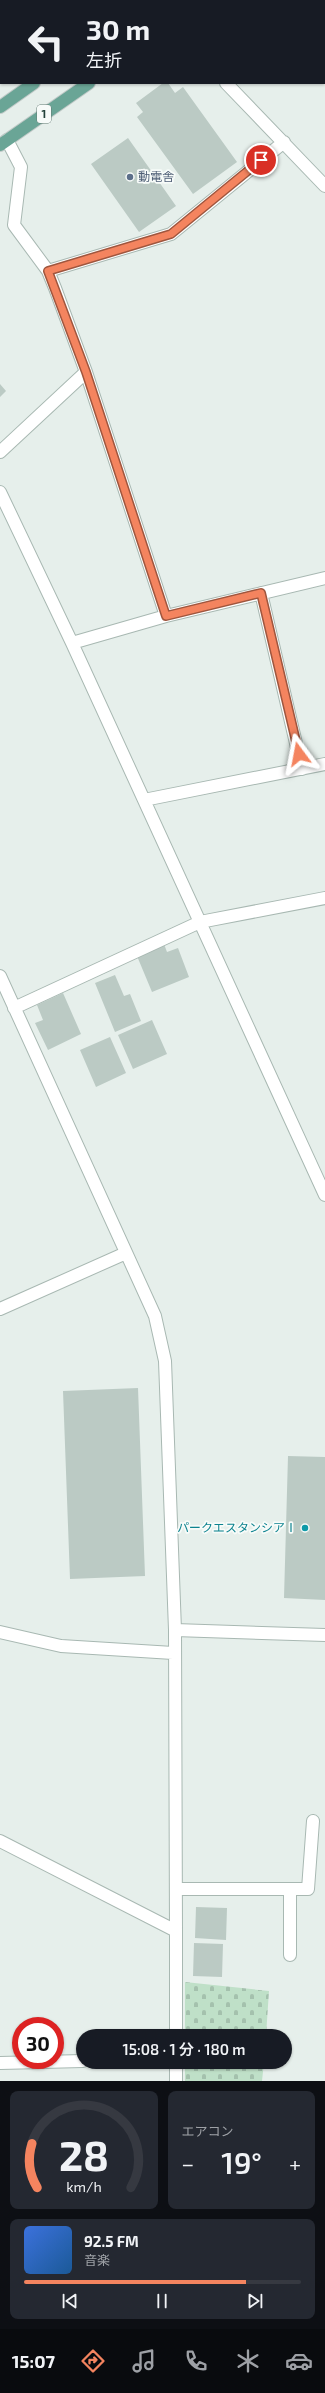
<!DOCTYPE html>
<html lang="ja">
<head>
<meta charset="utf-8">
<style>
	:root { --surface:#171b24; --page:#242831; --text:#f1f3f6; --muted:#9ea1a6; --line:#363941; --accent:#f4845f }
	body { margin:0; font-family:"Exo 2","Noto Sans JP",sans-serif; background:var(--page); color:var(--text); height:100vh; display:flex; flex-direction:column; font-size:15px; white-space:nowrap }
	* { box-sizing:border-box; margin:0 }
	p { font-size:13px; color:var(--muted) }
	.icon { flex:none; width:22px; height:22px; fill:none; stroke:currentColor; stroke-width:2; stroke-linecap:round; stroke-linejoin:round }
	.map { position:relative; height:2081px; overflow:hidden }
	.details { display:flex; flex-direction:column; gap:10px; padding:10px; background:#0d0f14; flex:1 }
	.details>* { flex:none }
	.hud { position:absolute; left:0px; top:0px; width:325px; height:84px; box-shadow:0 1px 3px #0004; background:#171b24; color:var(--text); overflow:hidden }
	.speed { position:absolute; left:12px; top:2017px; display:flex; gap:8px; font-size:20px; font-weight:700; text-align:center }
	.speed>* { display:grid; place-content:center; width:52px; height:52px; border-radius:50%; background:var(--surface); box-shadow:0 1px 3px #0004; line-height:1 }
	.speed .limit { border:6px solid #d22; background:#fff; color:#111 }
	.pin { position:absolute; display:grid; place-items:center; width:34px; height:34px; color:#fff; margin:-17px; border:2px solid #fff; border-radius:50%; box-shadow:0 1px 4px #0007 }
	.me { position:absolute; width:44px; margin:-22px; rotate:347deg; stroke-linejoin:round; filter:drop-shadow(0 0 3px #0008) }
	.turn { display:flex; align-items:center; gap:14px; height:84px; padding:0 20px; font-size:18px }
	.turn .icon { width:52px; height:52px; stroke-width:2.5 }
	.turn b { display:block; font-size:28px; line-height:34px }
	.big { font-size:30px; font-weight:600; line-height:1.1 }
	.details .tile { flex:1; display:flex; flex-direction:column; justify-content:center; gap:6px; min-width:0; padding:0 14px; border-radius:8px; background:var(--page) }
	.details .dial { align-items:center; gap:0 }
	.dial svg { height:104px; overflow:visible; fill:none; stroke:var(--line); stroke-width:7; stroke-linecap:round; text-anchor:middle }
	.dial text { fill:var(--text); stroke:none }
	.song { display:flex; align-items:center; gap:12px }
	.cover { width:48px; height:48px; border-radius:6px; background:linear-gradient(135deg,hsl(220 70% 55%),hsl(210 70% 35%)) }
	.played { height:4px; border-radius:2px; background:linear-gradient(90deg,var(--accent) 80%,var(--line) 80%) }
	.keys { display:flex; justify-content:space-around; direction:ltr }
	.heat { display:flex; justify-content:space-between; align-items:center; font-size:22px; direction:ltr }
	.details .tiles { flex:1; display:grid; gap:10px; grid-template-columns:1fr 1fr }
	.tile:last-child { grid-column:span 2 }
	.trip { position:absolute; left:76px; top:2029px; width:216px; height:40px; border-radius:20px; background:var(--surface); box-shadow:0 1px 3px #0004; font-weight:600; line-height:40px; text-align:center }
	.menu { display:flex; height:64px; justify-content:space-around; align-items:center; background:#090b0e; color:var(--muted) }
	.menu .icon { width:28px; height:28px }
	.menu .on { color:var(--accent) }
	.menu b { font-size:18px; color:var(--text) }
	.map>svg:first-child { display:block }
	.cemetery { fill:url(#cemetery-stones) }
	.building { fill:#bbcac4 }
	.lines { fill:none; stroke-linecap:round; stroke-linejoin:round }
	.minor-casing { stroke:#a8b8b2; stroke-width:14 }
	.major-casing { stroke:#c2cac8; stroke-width:14 }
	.minor { stroke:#fff; stroke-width:12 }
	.major { stroke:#6aa596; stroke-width:12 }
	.route-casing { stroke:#9f563e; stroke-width:10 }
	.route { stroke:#f4845f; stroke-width:7 }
	.service-dot { fill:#5c6f8a; stroke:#f7fbf9; stroke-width:1.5 }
	.culture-dot { fill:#0f9aa8; stroke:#f7fbf9; stroke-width:1.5 }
	.labels { text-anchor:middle; stroke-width:3.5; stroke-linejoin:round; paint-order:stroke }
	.shield { fill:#f7fbf9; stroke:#637a73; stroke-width:1 }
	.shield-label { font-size:11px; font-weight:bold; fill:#24423a }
	.service-label { font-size:12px; fill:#4e5e75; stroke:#f7fbf9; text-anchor:start }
	.culture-label { font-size:12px; fill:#0d838f; stroke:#f7fbf9; text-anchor:end }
</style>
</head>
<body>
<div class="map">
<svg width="325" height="2081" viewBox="0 0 325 2081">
	<defs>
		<pattern id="cemetery-stones" width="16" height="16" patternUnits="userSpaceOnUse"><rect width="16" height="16" fill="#bfe0c8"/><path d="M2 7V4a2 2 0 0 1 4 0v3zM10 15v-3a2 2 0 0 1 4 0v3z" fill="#a4c1ad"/></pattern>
	</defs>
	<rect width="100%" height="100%" fill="#e6efeb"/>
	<path class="cemetery" d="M185,1982L269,1991L266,2036H185Z
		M185,2062H264L262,2081H185Z"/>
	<path class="building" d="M163,83H168L175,93L183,87L237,162L193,194L137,117L143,112L136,103Z
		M128,138L176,206L139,232L91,164Z
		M0,384L6,391L0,397Z
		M164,944L167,952L178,948L189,977L152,992L137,956Z
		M115,975L124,996L130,994L141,1021L115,1032L95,983Z
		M63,993L81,1034L48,1050L35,1023L43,1020L37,1005Z
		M152,1020L167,1054L133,1069L118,1035Z
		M110,1037L126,1073L96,1087L80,1050Z
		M138,1388L145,1576L70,1579L63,1391Z
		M288,1456L325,1457V1600L284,1598Z
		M196,1907L227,1908L226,1940L195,1938Z
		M194,1943L223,1944L222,1977L193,1976Z"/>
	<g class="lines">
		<g class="minor-casing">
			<path id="minor" d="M226,83L325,186
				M7,140L21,167L14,225L48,271L55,288L86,372L166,616
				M48,271L171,234L284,142
				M0,452L86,372
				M0,492L72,643L325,1195
				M261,593L302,769
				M72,643L166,616L325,578
				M144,800L325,764
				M0,976L155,1316L165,1361L175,1630
				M14,1008L200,922L325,898
				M0,1309L126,1253
				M0,1632L61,1646L173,1653
				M0,1841L176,1931V2036
				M176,1889H308L313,1821
				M176,1931L175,1630L325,1635
				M290,1955V1889
				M0,2063L83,2061
				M176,2081V2062"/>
		</g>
		<g class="major-casing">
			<path id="major" d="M151,1L153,0
				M210,1L211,0
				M0,107L34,83
				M0,145L89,83"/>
		</g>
		<use href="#minor" class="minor"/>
		<use href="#major" class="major"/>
	</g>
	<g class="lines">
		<g class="route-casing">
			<path id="route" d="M261,160L171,234L48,271L86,372L166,616L261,593L299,754"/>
		</g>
		<use href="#route" class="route"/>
	</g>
	<circle class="service-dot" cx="130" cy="177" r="4"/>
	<circle class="culture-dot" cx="305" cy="1528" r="4"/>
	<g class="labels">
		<rect class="shield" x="37" y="105" width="14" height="18" rx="3"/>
		<g class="shield-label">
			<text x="44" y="118">1</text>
		</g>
		<g class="service-label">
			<text x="138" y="181">動電舎</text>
		</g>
		<g class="culture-label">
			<text x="297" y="1532">パークエスタンシアⅠ</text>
		</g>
	</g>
</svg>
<div class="speed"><div class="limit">30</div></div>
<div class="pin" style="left:261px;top:160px;background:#d93025"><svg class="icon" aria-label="arrive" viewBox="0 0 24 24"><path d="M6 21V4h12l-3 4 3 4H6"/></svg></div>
<svg class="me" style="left:299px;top:754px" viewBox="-20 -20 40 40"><path d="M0-17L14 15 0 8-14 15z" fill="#f4845f" stroke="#fff" stroke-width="4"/></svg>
<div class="trip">15:08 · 1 分 · 180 m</div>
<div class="hud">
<div class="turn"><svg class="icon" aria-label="left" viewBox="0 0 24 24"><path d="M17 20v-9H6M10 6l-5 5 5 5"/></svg><div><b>30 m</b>左折</div></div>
</div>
</div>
<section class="details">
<div class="tiles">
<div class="tile dial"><svg viewBox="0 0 100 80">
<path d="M14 69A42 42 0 1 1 86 69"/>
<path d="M14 69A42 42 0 0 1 10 35" stroke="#f4845f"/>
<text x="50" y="56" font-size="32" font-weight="700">28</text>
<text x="50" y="72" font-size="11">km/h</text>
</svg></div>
<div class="tile"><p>エアコン</p>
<div class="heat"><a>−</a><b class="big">19°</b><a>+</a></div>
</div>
<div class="tile">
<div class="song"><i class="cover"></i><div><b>92.5 FM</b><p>音楽</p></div></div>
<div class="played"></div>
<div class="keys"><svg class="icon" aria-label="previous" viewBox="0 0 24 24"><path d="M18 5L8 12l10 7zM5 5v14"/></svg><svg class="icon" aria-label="pause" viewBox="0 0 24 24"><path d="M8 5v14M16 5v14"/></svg><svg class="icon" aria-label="next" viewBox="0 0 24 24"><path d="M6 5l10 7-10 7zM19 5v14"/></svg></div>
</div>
</div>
</section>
<nav class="menu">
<b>15:07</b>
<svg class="icon on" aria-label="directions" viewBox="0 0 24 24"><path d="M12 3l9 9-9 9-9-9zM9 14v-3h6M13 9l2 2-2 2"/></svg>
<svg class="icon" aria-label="music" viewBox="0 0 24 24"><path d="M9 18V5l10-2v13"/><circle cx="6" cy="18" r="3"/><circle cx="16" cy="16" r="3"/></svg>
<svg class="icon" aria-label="phone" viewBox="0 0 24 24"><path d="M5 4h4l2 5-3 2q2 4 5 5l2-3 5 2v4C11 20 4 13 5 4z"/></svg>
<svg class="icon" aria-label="climate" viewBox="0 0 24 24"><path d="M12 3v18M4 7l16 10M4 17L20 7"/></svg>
<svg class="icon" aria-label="car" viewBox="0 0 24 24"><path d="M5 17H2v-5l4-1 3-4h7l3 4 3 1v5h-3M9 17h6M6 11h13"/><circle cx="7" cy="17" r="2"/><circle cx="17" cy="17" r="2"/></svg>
</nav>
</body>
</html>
